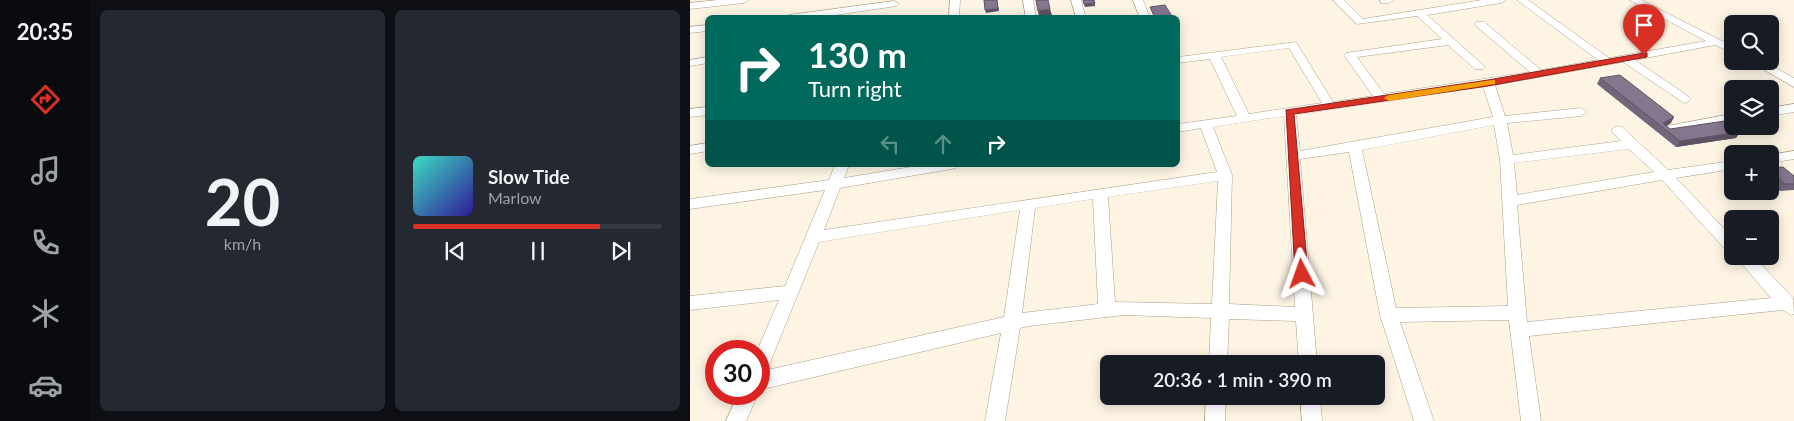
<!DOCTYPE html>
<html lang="en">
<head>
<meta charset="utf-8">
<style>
	:root { --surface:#171b24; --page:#242831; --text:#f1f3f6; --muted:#9ea1a6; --line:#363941; --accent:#d93025 }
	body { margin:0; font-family:Lato,sans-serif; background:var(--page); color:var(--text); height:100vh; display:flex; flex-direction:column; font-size:19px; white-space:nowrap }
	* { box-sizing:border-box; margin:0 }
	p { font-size:16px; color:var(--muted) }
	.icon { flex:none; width:28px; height:28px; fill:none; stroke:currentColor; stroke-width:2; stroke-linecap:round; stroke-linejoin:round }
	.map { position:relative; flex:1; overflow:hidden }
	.sheet { display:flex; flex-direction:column; gap:10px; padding:10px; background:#0d0f14; width:600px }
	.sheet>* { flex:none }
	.top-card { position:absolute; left:15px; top:15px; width:475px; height:152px; border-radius:8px; box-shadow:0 2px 12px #0003; background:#00695c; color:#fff; overflow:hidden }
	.tools { position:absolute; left:1034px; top:15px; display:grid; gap:10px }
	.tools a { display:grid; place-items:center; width:55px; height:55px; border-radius:8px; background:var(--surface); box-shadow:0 2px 12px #0003; font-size:25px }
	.speed { position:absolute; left:15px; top:340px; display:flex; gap:10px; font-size:25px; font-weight:700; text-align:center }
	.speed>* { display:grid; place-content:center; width:65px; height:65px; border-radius:50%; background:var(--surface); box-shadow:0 2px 12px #0003; line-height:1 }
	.speed .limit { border:8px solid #d22; background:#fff; color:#111 }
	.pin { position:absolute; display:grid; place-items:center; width:42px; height:42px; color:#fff; margin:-51px -21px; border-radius:50% 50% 50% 0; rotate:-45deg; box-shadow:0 0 5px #0007 }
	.pin .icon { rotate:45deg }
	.me { position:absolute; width:55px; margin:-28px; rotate:356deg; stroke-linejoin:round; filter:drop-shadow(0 0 4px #0008) }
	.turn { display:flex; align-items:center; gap:18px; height:105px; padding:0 20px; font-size:22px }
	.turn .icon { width:65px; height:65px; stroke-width:2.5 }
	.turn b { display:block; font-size:35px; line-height:42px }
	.lanes { display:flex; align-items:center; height:48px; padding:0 20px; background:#0003; justify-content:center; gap:25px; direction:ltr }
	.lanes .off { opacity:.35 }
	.sheet .card { flex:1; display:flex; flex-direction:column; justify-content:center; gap:8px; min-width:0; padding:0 18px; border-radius:8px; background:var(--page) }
	.sheet .dial { align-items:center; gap:0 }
	.dial b { font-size:65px; line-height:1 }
	.song { display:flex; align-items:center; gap:15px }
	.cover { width:60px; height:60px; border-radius:8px; background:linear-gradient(135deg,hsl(170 70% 55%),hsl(250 70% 35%)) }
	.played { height:5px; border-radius:2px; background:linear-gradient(90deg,var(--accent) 75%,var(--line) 75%) }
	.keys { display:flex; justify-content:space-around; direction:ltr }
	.sheet .tiles { flex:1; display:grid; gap:10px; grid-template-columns:repeat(2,1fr) }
	.trip { position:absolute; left:410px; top:355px; width:285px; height:50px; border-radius:8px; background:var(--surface); box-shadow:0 2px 12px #0003; font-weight:600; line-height:50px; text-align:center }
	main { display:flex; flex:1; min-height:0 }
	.dock { display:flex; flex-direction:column; width:90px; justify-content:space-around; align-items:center; background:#090b0e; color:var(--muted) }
	.dock .icon { width:35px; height:35px }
	.dock .selected { color:var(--accent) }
	.dock b { font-size:22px; color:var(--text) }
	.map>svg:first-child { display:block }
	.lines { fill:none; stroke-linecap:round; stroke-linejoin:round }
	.minor-casing { stroke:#ac9e85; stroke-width:1 }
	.minor { fill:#fff; fill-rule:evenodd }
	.wall { fill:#72667a }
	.shaded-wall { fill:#5d5363 }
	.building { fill:#85778e; stroke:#5d5363 }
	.route { fill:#d93025; stroke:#8d1f18 }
	.slow { fill:#f59e0b }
</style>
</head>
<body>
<main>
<nav class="dock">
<b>20:35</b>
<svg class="icon selected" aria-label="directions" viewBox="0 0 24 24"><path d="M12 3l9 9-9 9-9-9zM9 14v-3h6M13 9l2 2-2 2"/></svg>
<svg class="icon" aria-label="music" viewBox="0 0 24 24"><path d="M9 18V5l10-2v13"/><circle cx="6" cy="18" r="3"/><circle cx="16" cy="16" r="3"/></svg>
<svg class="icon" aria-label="phone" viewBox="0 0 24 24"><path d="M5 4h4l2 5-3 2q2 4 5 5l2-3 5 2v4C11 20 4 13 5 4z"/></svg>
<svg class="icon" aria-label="climate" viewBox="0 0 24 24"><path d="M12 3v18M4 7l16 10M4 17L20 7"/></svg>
<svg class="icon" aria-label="car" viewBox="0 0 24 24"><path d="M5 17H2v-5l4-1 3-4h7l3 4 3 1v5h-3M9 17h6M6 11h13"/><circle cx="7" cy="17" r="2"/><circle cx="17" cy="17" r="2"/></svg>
</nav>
<section class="sheet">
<div class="tiles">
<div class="card dial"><b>20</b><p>km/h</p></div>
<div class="card">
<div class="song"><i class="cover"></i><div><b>Slow Tide</b><p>Marlow</p></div></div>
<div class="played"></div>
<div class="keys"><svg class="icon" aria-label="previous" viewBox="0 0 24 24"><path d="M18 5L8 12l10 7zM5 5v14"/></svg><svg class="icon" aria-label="pause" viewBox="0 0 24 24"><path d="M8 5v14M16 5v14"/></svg><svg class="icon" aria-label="next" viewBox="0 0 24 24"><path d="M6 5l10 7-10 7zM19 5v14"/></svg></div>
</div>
</div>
</section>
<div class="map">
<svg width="1104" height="421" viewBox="0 0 1104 421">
	<rect width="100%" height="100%" fill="#fdf4e4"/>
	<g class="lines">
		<g class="minor-casing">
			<path id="minor" d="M28,0H59L54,3L0,9V3Z
				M260,0H270L269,18H259Z
				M333,0H343L346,18H336Z
				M381,0H391L395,15L394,17H386Z
				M443,0H453L460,18H450Z
				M643,0H654L673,19L792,0H816L811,3L737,15L793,65L795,67L793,69H785L758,45L667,57L694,94L840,72L786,26L785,24L786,22H794L851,70L908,60L827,0H838L919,58L1016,41L939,0H951L1042,46V53L1025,45L945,60L998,96L1000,99L998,102L994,103L933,62L805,85L815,116L891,108L897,112L891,116L817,123L823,155L931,141L921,130L927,126L932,127L978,170L1042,161V169L986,178L1042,237V252L1036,250L972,180L827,205L837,322L1081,298L1045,256H1063L1103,298L1104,314L1101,315L1093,310L839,336L851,421H831L819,320L710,322L744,421H724L690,315L659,152L610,159L627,364H609L606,321L539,319L537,364H519L521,318L434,315L339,326L330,328L315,421H295L311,333L69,390V351H67L89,300L0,310V296L95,286L135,190L0,209V199L139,180L145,165H159L154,178L233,165H268L266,168L261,169L150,188L134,230L527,172L511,128L488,132V124L547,116L520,59L488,63V57L606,42L643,102L683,96L654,55L656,53L752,39L727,16L667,24ZM599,48L632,103L559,114L531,57ZM793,87L803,117L610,151L606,115ZM594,116L605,307L539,304L542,175L523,127ZM804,125L810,160L818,306L706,308L672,150ZM939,149L964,172L827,195L824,163ZM528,181L522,304L425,302L418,197ZM403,199L408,304L332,313L345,208ZM330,210L314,317L77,370L129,242Z
				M690,0H704L699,3H691Z
				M204,1L209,4L207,6L125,18H94L99,15Z
				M18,25V31L0,33V27Z
				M18,57V63L0,66V60Z
				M1059,61H1073L1104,78V87Z
				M1104,104V112L1080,116V108Z
				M18,107V115L0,117V109Z
				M1042,114V122L977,134L971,130L977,126Z
				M18,143V151L0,154V146Z
				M1104,151V159L1080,163V155Z
				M48,394H68L56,421H36Z
				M516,396H536L535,421H515Z
				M610,396H630L632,421H612Z"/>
		</g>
		<use href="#minor" class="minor"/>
	</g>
	<path class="wall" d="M910,78L981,123L976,126L980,129L1050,132L1046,138L986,147L907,84Z
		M1080,168L1104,176V190L1090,191L1080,182Z"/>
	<path class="shaded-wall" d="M307,0L309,11L296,13L295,10Z
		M405,3V6L395,7L394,4Z
		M360,9L362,15L349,17L348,11Z
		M984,117L981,123L973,128V123Z
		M1050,132L1046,138L986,147L990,141Z"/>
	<path class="building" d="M294,0H307L308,9L295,10Z
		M346,0H358L360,9L348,11Z
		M393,0H404L405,3L394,4Z
		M475,5L483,18H465L460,7Z
		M930,75L984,117L973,123L980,129L1035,121L1050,132L990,141L910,78Z
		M1093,167L1104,176V184H1095L1080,171V168Z"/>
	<path class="route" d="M954,53H957V57L798,86L604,114L618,274L616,278H607L605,274L596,110L798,80Z"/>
	<path class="slow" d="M802,80H805V84L699,101L694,98L699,95Z"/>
</svg>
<div class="tools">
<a><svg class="icon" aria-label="search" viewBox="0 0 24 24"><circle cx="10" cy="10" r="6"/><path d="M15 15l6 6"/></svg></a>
<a><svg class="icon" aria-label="layers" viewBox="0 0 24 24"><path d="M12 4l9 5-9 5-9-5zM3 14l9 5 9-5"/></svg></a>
<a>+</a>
<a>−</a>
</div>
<div class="speed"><div class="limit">30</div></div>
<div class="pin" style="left:954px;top:55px;background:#d93025"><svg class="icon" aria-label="arrive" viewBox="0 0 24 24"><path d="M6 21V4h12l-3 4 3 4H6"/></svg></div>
<svg class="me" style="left:612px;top:274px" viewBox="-20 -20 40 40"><path d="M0-17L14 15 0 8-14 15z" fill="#d93025" stroke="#fff" stroke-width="4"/></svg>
<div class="trip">20:36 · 1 min · 390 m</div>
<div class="top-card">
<div class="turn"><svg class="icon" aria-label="right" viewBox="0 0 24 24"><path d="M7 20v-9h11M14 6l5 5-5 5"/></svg><div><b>130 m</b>Turn right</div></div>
<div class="lanes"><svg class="icon off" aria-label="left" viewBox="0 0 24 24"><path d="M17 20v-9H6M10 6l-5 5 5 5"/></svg><svg class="icon off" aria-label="ahead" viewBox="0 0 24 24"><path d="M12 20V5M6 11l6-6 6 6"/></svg><svg class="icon" aria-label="right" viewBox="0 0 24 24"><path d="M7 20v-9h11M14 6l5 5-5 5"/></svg></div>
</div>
</div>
</main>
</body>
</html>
